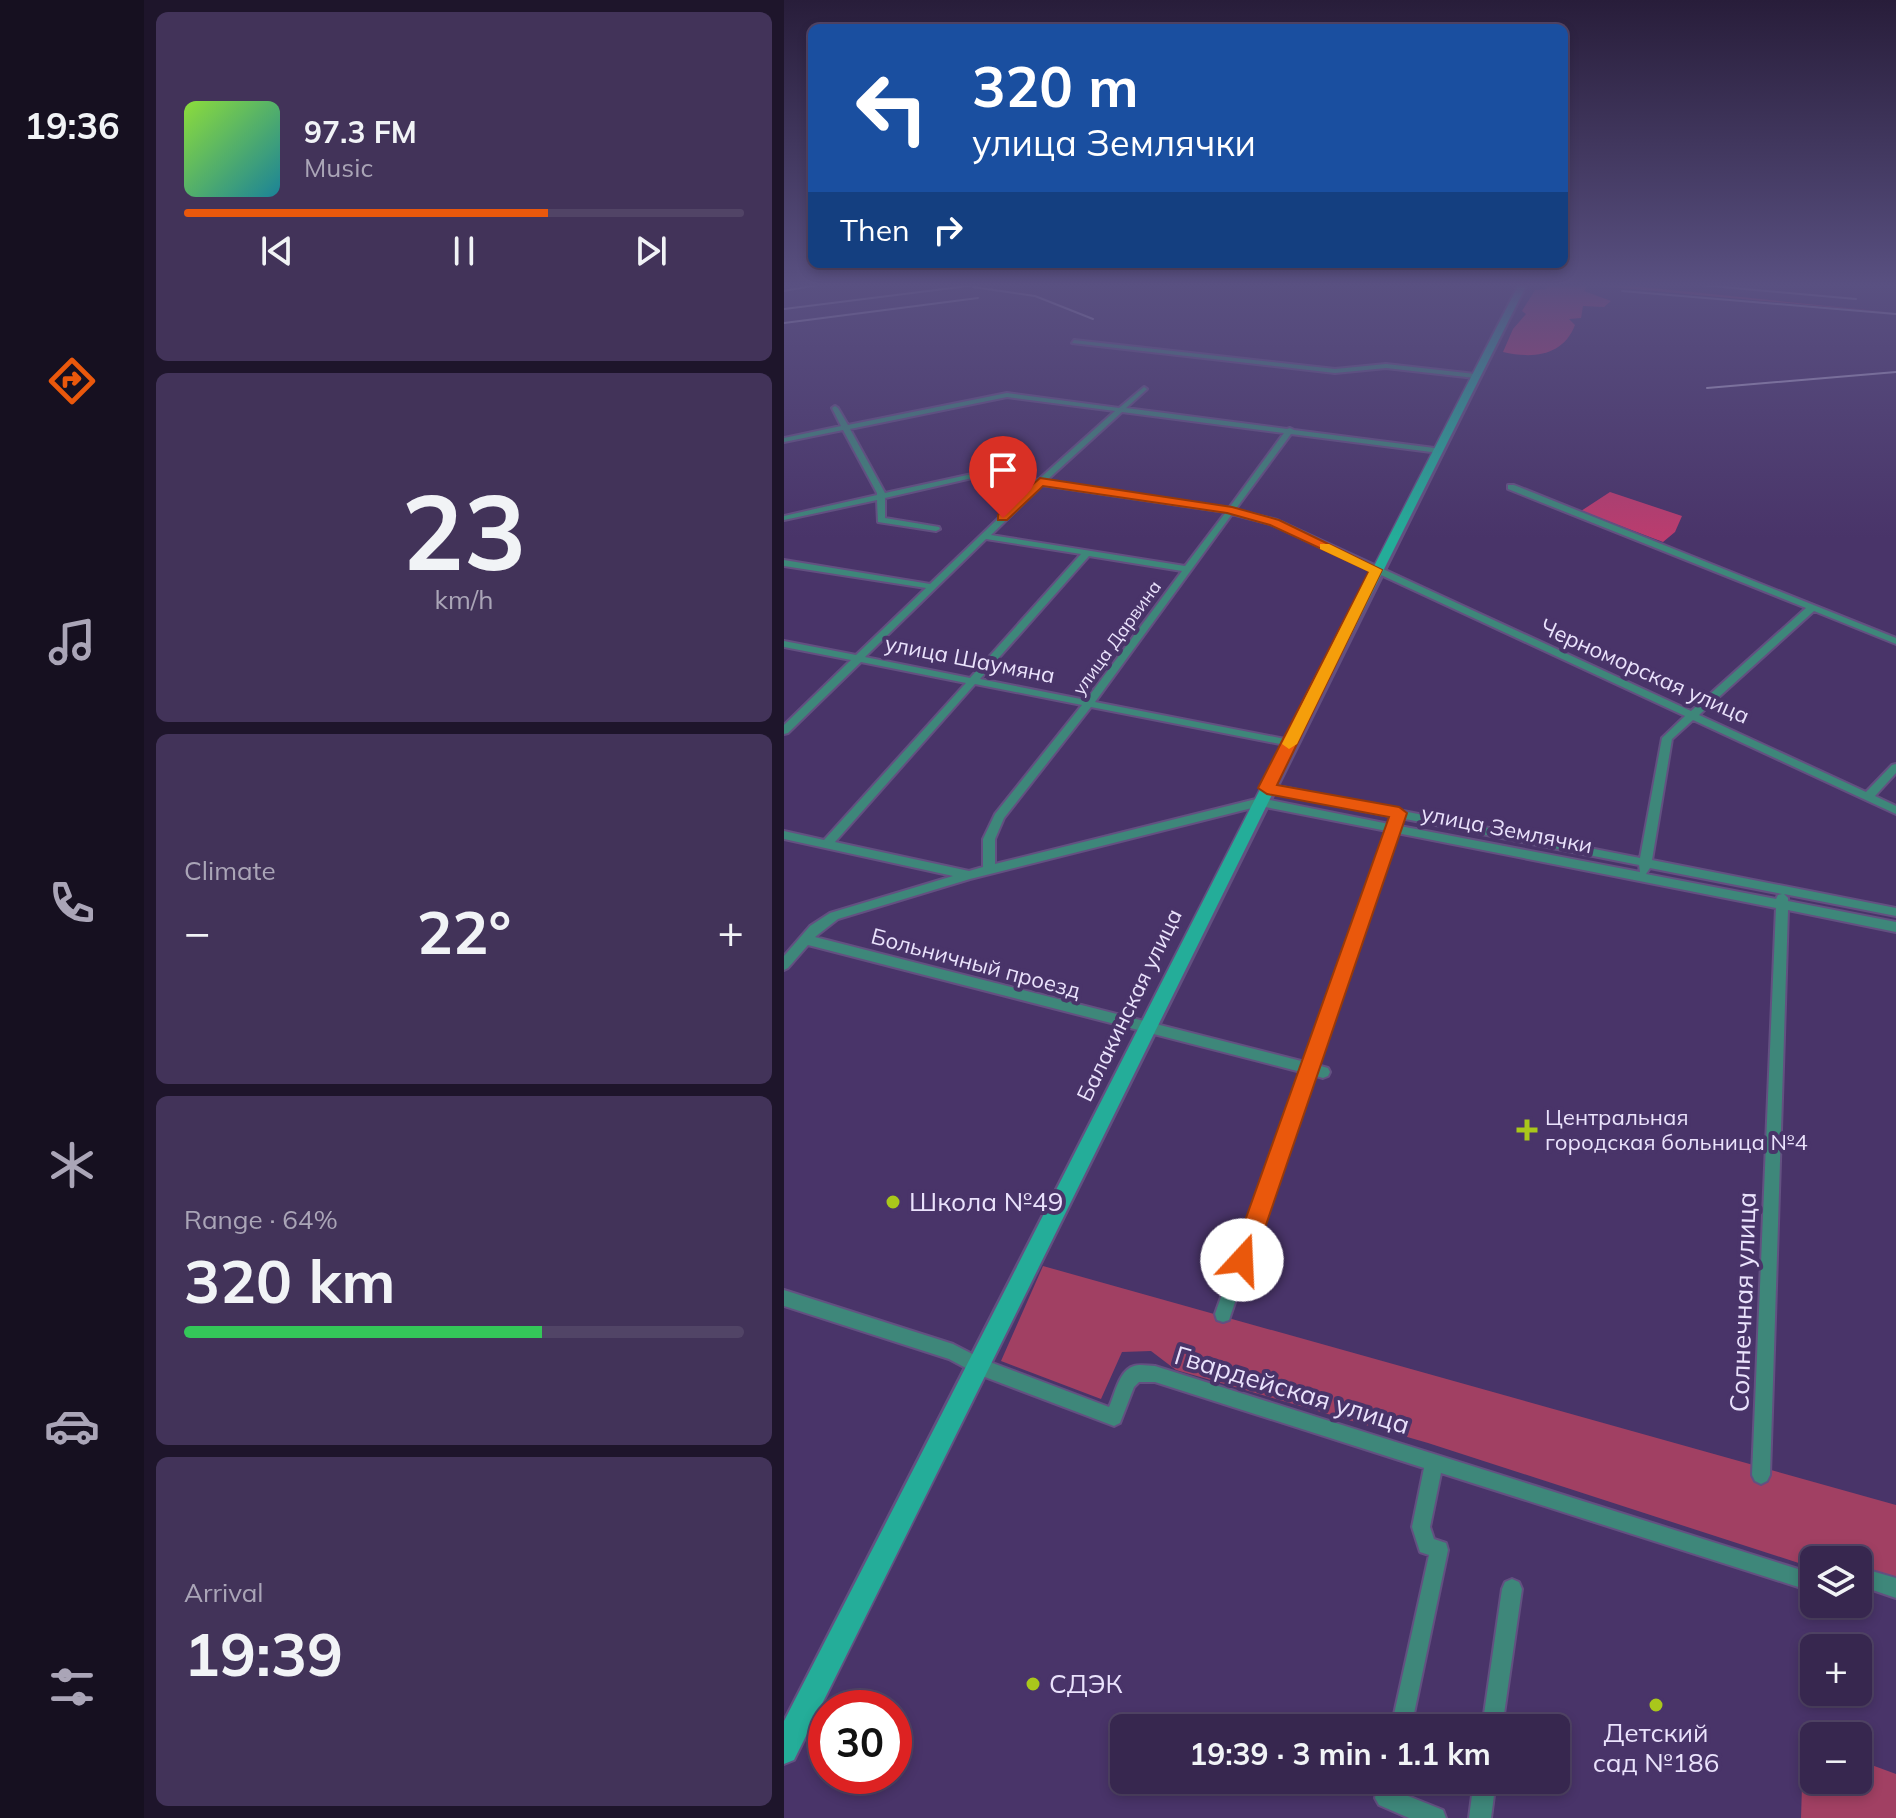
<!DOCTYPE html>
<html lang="en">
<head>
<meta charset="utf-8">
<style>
	:root { --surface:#37274f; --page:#423359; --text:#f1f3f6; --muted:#aaa5b7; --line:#514466; --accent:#ea580c }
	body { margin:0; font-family:Mulish,sans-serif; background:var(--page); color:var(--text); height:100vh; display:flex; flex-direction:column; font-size:30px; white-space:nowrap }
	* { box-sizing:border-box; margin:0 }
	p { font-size:26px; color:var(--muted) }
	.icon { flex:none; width:44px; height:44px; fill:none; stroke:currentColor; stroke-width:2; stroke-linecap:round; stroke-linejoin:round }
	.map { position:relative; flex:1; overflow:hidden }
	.drawer { display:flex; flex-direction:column; gap:12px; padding:12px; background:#1e152b; width:640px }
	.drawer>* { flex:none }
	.guide { position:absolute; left:24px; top:24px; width:760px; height:244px; border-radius:12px; box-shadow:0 4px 12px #0003,0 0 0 2px var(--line); background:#1a4fa0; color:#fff; overflow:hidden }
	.buttons { position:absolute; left:1016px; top:1546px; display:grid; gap:16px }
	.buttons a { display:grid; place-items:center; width:72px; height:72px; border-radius:12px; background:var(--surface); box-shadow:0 4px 12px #0003,0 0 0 2px var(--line); font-size:40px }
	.speed { position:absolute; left:24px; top:1690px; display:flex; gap:16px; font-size:40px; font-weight:700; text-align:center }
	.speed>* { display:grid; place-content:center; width:104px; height:104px; border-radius:50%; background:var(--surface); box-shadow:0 4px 12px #0003,0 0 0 2px var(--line); line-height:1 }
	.speed .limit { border:12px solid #d22; background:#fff; color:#111 }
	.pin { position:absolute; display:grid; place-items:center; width:68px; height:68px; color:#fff; margin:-82px -34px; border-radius:50% 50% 50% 0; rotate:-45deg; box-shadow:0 0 8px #0007 }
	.pin .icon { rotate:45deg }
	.me { position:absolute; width:88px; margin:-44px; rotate:20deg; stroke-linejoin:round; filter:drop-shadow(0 0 6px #0008) }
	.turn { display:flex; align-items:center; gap:28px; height:168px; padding:0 32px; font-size:36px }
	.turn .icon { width:104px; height:104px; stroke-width:2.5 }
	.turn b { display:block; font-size:56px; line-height:68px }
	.then { display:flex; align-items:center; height:76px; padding:0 32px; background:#0003; gap:16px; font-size:30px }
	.big { font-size:60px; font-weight:700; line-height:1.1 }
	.drawer .widget { flex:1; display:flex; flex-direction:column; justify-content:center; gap:12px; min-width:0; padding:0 28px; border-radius:12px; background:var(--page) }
	.drawer .dial { align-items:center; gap:0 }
	.dial b { font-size:104px; line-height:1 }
	.song { display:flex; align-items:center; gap:24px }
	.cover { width:96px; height:96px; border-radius:12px; background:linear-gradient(135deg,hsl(90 70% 55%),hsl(190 70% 35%)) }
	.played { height:8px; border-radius:4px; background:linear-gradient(90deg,var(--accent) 65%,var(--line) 65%) }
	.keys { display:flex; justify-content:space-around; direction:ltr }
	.heat { display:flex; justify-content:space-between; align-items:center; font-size:44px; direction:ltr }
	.charge { height:12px; border-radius:6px; background:linear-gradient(90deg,#34c759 64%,var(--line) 0) }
	.trip { position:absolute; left:326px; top:1714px; width:460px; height:80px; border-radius:12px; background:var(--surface); box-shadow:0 4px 12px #0003,0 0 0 2px var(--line); font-weight:700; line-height:80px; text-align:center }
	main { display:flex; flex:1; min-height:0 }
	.tab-bar { display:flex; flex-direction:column; width:144px; justify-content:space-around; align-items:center; background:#161020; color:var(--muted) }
	.tab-bar .icon { width:56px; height:56px }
	.tab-bar .current { color:var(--accent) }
	.tab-bar b { font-size:36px; color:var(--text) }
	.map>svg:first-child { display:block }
	.green { fill:#a14063 }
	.forest { fill:#bb3c6e }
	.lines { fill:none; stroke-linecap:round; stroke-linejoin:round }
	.minor-casing { stroke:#635081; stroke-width:4 }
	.secondary-casing { stroke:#635081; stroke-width:4 }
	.minor { fill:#3e877a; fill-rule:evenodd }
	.secondary { fill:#24ad99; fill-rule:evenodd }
	.rail { stroke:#afa3c7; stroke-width:2 }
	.route { fill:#ea580c; stroke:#983908; stroke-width:2 }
	.slow { fill:#f59e0b }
	.poi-dot { fill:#a9c71b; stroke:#493469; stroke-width:3 }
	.labels { text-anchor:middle; stroke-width:8; stroke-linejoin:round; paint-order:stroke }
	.far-street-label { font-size:18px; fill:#eae2fc; stroke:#493469 }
	.street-label { font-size:22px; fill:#eae2fc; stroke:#493469 }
	.poi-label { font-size:22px; fill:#eae2fc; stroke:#493469; text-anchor:start }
	.near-poi-label { font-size:26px; fill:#eae2fc; stroke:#493469; text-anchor:start }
	.near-street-label { font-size:26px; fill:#eae2fc; stroke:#493469 }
</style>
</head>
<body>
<main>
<nav class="tab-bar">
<b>19:36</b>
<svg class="icon current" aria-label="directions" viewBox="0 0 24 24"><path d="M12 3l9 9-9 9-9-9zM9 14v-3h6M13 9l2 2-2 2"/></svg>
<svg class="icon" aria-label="music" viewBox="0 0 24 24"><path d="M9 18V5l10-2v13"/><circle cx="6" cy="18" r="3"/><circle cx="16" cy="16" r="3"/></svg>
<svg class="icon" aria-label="phone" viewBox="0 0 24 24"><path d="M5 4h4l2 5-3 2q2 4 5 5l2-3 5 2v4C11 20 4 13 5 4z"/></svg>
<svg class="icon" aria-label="climate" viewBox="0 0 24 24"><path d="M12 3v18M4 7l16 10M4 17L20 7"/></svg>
<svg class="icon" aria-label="car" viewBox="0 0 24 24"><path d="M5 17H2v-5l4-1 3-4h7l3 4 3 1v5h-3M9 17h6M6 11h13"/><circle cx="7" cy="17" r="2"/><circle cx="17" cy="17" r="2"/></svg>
<svg class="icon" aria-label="filters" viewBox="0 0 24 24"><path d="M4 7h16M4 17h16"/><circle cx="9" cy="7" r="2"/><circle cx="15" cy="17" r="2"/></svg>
</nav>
<section class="drawer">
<div class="widget">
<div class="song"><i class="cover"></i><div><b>97.3 FM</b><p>Music</p></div></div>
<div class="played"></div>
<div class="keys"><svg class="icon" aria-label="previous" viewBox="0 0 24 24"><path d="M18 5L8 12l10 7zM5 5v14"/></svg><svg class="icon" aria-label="pause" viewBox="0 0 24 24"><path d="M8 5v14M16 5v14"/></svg><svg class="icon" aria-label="next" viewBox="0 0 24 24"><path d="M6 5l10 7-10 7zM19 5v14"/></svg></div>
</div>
<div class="widget dial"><b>23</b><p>km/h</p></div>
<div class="widget"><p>Climate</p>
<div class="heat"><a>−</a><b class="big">22°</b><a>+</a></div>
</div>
<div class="widget"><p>Range · 64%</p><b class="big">320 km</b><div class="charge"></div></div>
<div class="widget"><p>Arrival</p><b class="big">19:39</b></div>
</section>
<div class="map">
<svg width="1112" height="1818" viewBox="0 0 1112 1818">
	<rect width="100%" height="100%" fill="#493469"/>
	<path class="green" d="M259,1266L1112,1505V1577L1074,1566V1560H1030V1568L644,1443L392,1370L367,1351L338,1352L317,1399L217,1361Z
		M1025,1743L1030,1744V1780H1074V1760L1112,1774V1818H1017L1019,1754Z"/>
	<path class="forest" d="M762,284H829L1112,313L804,285L800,291L827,301L820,307L799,306L797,318L785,319L791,325C779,356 749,359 719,352L729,329L742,314L738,311L751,290L763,289L758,285Z
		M826,492L898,516L891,532L879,542L797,511Z"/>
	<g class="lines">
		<g class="minor-casing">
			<path id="minor" d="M290,340L551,369L602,364L691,374L694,376L691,378L602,368L551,373L288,343Z
				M360,387L363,389L362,390L342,408L503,429L506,428L510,430L658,449L659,451L655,453L507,434L451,510L493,520L907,711L1022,608L724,489V485H730L1112,638V644L1030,611L915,715L1082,792L1108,765L1112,764V773L1091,796L1112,806V814L909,720L888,739L868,860L1112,908V916L1000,894L1004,898V901L1112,922V932L1004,910L986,1475L983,1481L977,1484L971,1481L968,1475L992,908L613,833L533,1065L544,1068L546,1072L544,1076L539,1078L529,1075L447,1314L445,1320L439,1322L433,1320L431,1314L517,1072L24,945L4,968L0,970V956L26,926L46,913L169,876L0,839V831L40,840L182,683L77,662L4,733L0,734V725L67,660L0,647V641L72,655L142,588L0,566V560L146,584L250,484L208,477L188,478L101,498V518L155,527L156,529L152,531L94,522L93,500L0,520V516L93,495V493L59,430L0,442V438L57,426L48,408L51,406L54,408L64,425L223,393L335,408ZM223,397L331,411L254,480L208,473L188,474L101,493L66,429ZM338,412L500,433L445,508L262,481ZM258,485L442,512L401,566L207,535ZM448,514L487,524L901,716L878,738L856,858L483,784L479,785L478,788L479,791L855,865L856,872L616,826L615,820L611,819L605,824L476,798L211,864V839L220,818L307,707L506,746L510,745L511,743L506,740L311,702ZM202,539L297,554L186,678L81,657ZM305,556L398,571L302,700L196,679ZM191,684L298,705L211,814L199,839V867L185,871L51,842ZM476,806L603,831L521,1062L31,937L54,919L186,879ZM866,868L998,894L994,895L992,899L862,874Z
				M0,1290L169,1344L198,1359L325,1407C331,1394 335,1370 350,1366C356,1364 365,1366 371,1366L1030,1574V1592L657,1473L646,1527L650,1539L662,1543L664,1550L627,1728H607L645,1555L636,1552L628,1527L640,1468L371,1382H355L350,1387L336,1423L330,1426L193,1374L165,1359L0,1306Z
				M1074,1567L1112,1578V1598L1074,1585Z
				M728,1579L735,1582L738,1589L718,1728H698L718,1589L721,1582Z
				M595,1780H617L614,1792L659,1810L662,1818H625L595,1805L591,1798Z
				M690,1780H712L707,1818H685Z"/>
		</g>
		<g class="secondary-casing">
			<path id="secondary" d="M735,284H743C495,775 256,1269 10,1760L0,1764V1721C247,1243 488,762 735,284Z"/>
		</g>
		<use href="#minor" class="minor"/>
		<use href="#secondary" class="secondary"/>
		<path class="rail" d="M906,284L1072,299
			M189,287L251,296L309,319
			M0,291L39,284
			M838,291L1112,314
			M0,309L200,284
			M0,323L194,298
			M923,388L1112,372"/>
	</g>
	<linearGradient id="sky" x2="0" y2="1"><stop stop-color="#281d3a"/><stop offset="0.53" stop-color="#595081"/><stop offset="1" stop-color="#595081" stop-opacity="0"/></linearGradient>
	<rect width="1112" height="538" fill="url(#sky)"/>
	<path class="route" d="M256,478L448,507L495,520L598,570L493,785L615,807L623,813L470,1260L467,1268L458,1271L450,1268L447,1260L605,817L483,794L474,788L585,571L486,525L443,513L259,486L223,520H214V515Z"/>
	<path class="slow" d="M536,544H545L598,570L513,744L505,749L498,744L585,572L536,549Z"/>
	<g class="poi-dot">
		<path d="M739 1118h8v8h8v8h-8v8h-8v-8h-8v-8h8z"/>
		<circle cx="109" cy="1202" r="8"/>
		<circle cx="249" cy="1684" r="8"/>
		<circle cx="872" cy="1705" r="8"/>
	</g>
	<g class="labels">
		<g class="far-street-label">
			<text transform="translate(333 638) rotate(-54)" y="6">улица Дарвина</text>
		</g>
		<g class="street-label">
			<text transform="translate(186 659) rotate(11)" y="8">улица Шаумяна</text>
			<text transform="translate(861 671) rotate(24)" y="8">Черноморская улица</text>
			<text transform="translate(723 829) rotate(11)" y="8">улица Землячки</text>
			<text transform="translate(192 963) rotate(15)" y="8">Больничный проезд</text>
			<text transform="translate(345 1005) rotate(-64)" y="8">Балакинская улица</text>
		</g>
		<g class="poi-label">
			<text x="761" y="1125">Центральная<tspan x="761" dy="25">городская больница №4</tspan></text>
		</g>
		<g class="near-poi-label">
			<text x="125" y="1211">Школа №49</text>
			<text x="265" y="1693">СДЭК</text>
			<text x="872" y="1742" text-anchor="middle">Детский<tspan x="872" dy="30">сад №186</tspan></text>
		</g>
		<g class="near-street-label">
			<text transform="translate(959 1302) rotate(-88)" y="9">Солнечная улица</text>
			<text transform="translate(508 1390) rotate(17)" y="9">Гвардейская улица</text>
		</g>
	</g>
</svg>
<div class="buttons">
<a><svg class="icon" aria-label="layers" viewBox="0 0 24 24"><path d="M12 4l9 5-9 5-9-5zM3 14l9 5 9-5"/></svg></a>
<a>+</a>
<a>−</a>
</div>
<div class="speed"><div class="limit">30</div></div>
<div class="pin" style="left:219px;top:518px;background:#d93025"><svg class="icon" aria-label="arrive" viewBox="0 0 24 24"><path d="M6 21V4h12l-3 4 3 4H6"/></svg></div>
<svg class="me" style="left:458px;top:1260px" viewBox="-20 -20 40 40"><circle r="19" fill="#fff"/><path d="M0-13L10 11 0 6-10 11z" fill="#ea580c"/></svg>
<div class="trip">19:39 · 3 min · 1.1 km</div>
<div class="guide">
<div class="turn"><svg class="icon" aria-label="left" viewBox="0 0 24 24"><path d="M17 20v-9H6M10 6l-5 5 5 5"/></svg><div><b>320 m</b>улица Землячки</div></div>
<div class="then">Then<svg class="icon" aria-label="right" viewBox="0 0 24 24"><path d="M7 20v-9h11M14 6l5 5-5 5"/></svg></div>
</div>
</div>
</main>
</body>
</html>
